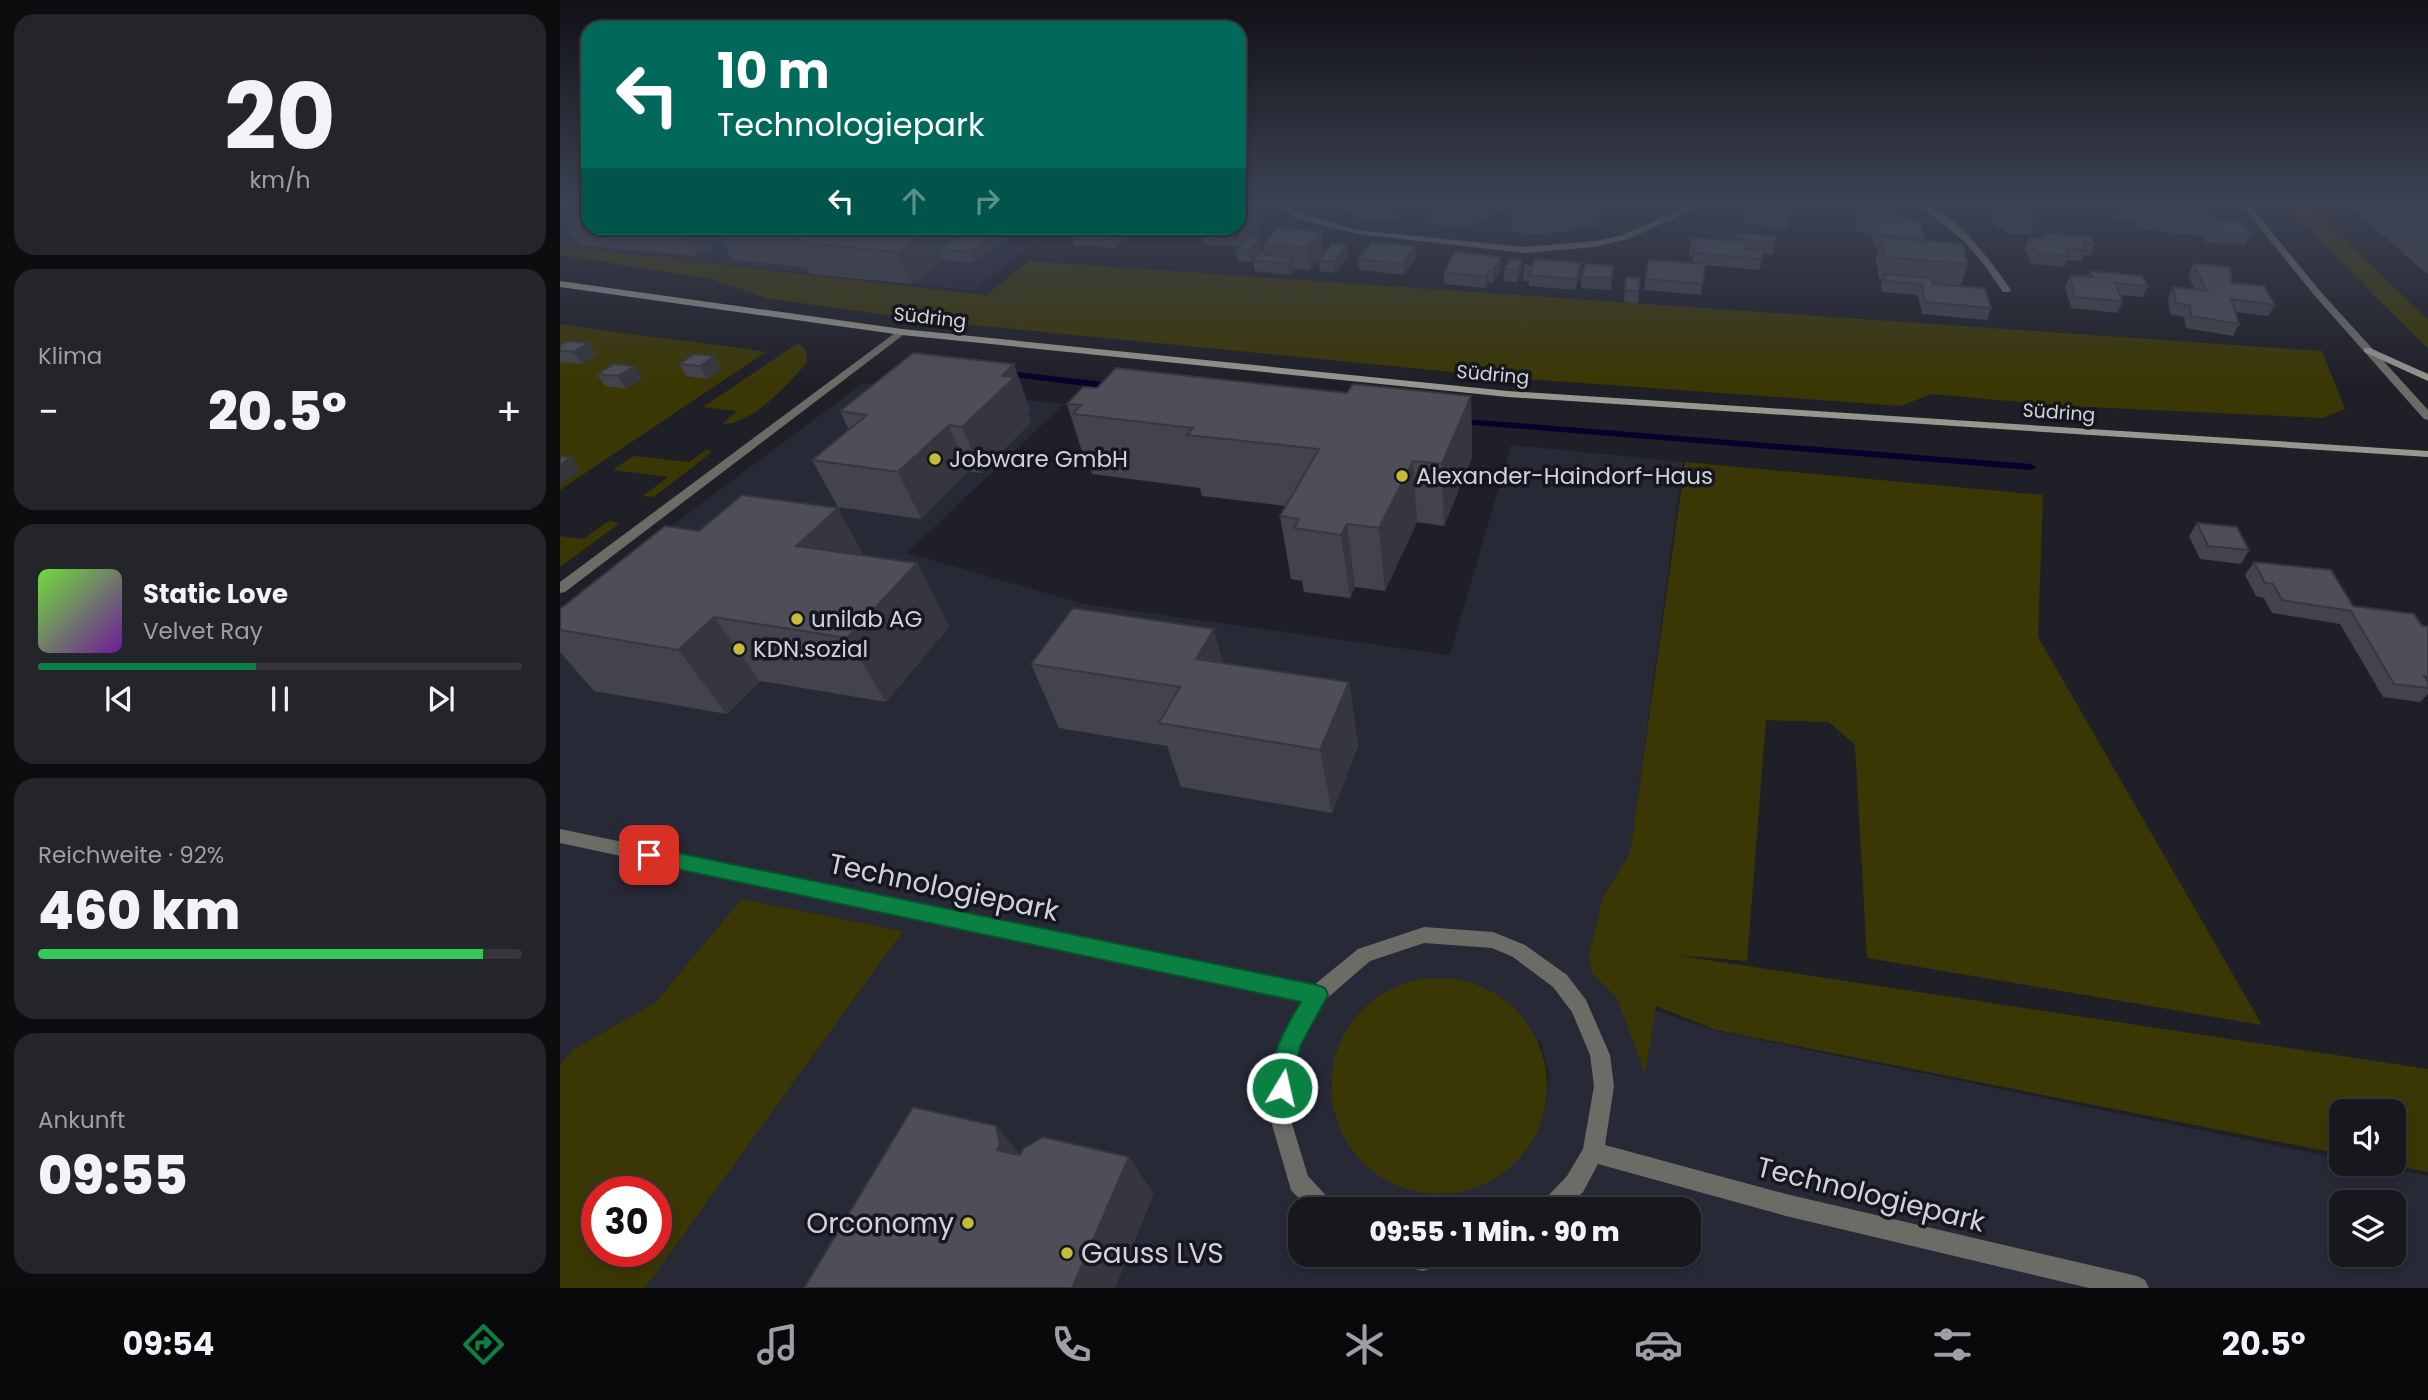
<!DOCTYPE html>
<html lang="de">
<head>
<meta charset="utf-8">
<style>
	:root { --surface:#17171e; --page:#24242b; --text:#f1f3f6; --muted:#9e9fa4; --line:#36363c; --accent:#0b8043 }
	body { margin:0; font-family:Poppins,sans-serif; background:var(--page); color:var(--text); height:100vh; display:flex; flex-direction:column; font-size:26px; white-space:nowrap }
	* { box-sizing:border-box; margin:0 }
	p { font-size:23px; color:var(--muted) }
	.icon { flex:none; width:38px; height:38px; fill:none; stroke:currentColor; stroke-width:2; stroke-linecap:round; stroke-linejoin:round }
	.map { position:relative; flex:1; overflow:hidden }
	.sheet { display:flex; flex-direction:column; gap:14px; padding:14px; background:#0d0d10; width:560px }
	.sheet>* { flex:none }
	.banner { position:absolute; left:21px; top:21px; width:665px; height:214px; border-radius:21px; box-shadow:0 4px 10px #0003,0 0 0 2px var(--line); background:#00695c; color:#fff; overflow:hidden }
	.controls { position:absolute; left:1769px; top:1099px; display:grid; gap:14px }
	.controls a { display:grid; place-items:center; width:77px; height:77px; border-radius:14px; background:var(--surface); box-shadow:0 4px 10px #0003,0 0 0 2px var(--line); font-size:35px }
	.speed { position:absolute; left:21px; top:1176px; display:flex; gap:14px; font-size:35px; font-weight:700; text-align:center }
	.speed>* { display:grid; place-content:center; width:91px; height:91px; border-radius:50%; background:var(--surface); box-shadow:0 4px 10px #0003,0 0 0 2px var(--line); line-height:1 }
	.speed .limit { border:10px solid #d22; background:#fff; color:#111 }
	.pin { position:absolute; display:grid; place-items:center; width:60px; height:60px; color:#fff; margin:-30px; border-radius:14px; box-shadow:0 4px 10px #0006 }
	.me { position:absolute; width:77px; margin:-38px; rotate:9deg; stroke-linejoin:round; filter:drop-shadow(0 0 5px #0008) }
	.turn { display:flex; align-items:center; gap:24px; height:147px; padding:0 21px; font-size:32px }
	.turn .icon { width:91px; height:91px; stroke-width:2.5 }
	.turn b { display:block; font-size:49px; line-height:60px }
	.lanes { display:flex; align-items:center; height:66px; padding:0 21px; background:#0003; justify-content:center; gap:35px; direction:ltr }
	.lanes .off { opacity:.35 }
	.big { font-size:52px; font-weight:800; line-height:1.1 }
	.sheet .widget { flex:1; display:flex; flex-direction:column; justify-content:center; gap:10px; min-width:0; padding:0 24px; border-radius:21px; background:var(--page) }
	.sheet .dial { align-items:center; gap:0 }
	.dial b { font-size:91px; line-height:1 }
	.song { display:flex; align-items:center; gap:21px }
	.cover { width:84px; height:84px; border-radius:10px; background:linear-gradient(135deg,hsl(100 70% 55%),hsl(280 70% 35%)) }
	.played { height:7px; border-radius:4px; background:linear-gradient(90deg,var(--accent) 45%,var(--line) 45%) }
	.keys { display:flex; justify-content:space-around; direction:ltr }
	.heat { display:flex; justify-content:space-between; align-items:center; font-size:38px; direction:ltr }
	.charge { height:10px; border-radius:5px; background:linear-gradient(90deg,#34c759 92%,var(--line) 0) }
	.trip { position:absolute; left:728px; top:1197px; width:413px; height:70px; border-radius:21px; background:var(--surface); box-shadow:0 4px 10px #0003,0 0 0 2px var(--line); font-weight:800; line-height:70px; text-align:center }
	.tabs { display:flex; height:112px; justify-content:space-around; align-items:center; background:#09090c; color:var(--muted) }
	.tabs .icon { width:49px; height:49px }
	.tabs .current { color:var(--accent) }
	.tabs b { font-size:32px; color:var(--text) }
	main { display:flex; flex:1; min-height:0 }
	.map>svg:first-child { display:block }
	.built { fill:#282937; fill-rule:evenodd }
	.green { fill:#3b3704; fill-rule:evenodd }
	.lines { fill:none; stroke-linecap:round; stroke-linejoin:round }
	.stream { fill:#08002a; fill-rule:evenodd }
	.street { fill:#6c6c67; fill-rule:evenodd }
	.secondary { fill:#97978f; fill-rule:evenodd }
	.wall { fill:#42434c }
	.shaded-wall { fill:#36373e }
	.building { fill:#4d4e58; stroke:#36373e; stroke-width:2 }
	.route { fill:#0b8043; stroke:#07532c; stroke-width:2 }
	.poi-dot { fill:#c7bb3b; stroke:#16161f; stroke-width:2.5 }
	.labels { text-anchor:middle; stroke-width:7; stroke-linejoin:round; paint-order:stroke }
	.far-street-label { font-size:19px; fill:#d1d1d8; stroke:#16161f }
	.poi-label { font-size:23px; fill:#d1d1d8; stroke:#16161f; text-anchor:start }
	.near-street-label { font-size:28px; fill:#d1d1d8; stroke:#16161f }
	.near-poi-label { font-size:28px; fill:#d1d1d8; stroke:#16161f; text-anchor:end }
</style>
</head>
<body>
<main>
<section class="sheet">
<div class="widget dial"><b>20</b><p>km/h</p></div>
<div class="widget"><p>Klima</p>
<div class="heat"><a>−</a><b class="big">20.5°</b><a>+</a></div>
</div>
<div class="widget">
<div class="song"><i class="cover"></i><div><b>Static Love</b><p>Velvet Ray</p></div></div>
<div class="played"></div>
<div class="keys"><svg class="icon" aria-label="previous" viewBox="0 0 24 24"><path d="M18 5L8 12l10 7zM5 5v14"/></svg><svg class="icon" aria-label="pause" viewBox="0 0 24 24"><path d="M8 5v14M16 5v14"/></svg><svg class="icon" aria-label="next" viewBox="0 0 24 24"><path d="M6 5l10 7-10 7zM19 5v14"/></svg></div>
</div>
<div class="widget"><p>Reichweite · 92%</p><b class="big">460 km</b><div class="charge"></div></div>
<div class="widget"><p>Ankunft</p><b class="big">09:55</b></div>
</section>
<div class="map">
<svg width="1868" height="1288" viewBox="0 0 1868 1288">
	<rect width="100%" height="100%" fill="#1f1f28"/>
	<path class="built" d="M0,208L28,212V228H350L347,230L474,242L414,291L0,246Z
		M303,383L504,404L347,553L524,604L890,655L951,445L1123,462L1070,853L1043,897L1057,998L1157,1031L1781,1159L1782,1164H1807L1868,1176V1288H85L343,931L181,899L95,1003L14,1049L0,1064V609ZM980,1041L989,1073L986,1107L774,1117L770,1083L778,1050ZM1782,1202H1834V1255H1782ZM740,1209H1129V1255H740Z"/>
	<path class="green" d="M1721,202H1746L1868,320V349Z
		M0,246L426,295L469,261L1762,351L1785,409L1763,418L1506,406L1371,394L1341,406L954,378L372,321L210,299L150,279L0,255Z
		M0,324C69,335 136,341 206,352L0,490Z
		M238,343L246,350L247,362C230,383 190,426 162,424L177,411L143,407Z
		M147,449L152,452L94,497L83,496L108,477L53,470L73,456L129,462Z
		M1125,462L1483,495L1478,637L1702,1025L1307,958L1295,745L1269,722L1206,720L1187,961L1114,955L1868,1069V1172L1827,1164H1834V1111H1782L1781,1154L1156,1030L1096,1006L1085,1074L1057,998L1032,973L1029,955L1043,897L1070,853Z
		M49,521L60,523L0,567V536L23,539Z
		M181,899L343,931L85,1288H0V1064L14,1049L95,1003ZM37,1192H96V1251H37Z
		M771 1086a108 108 0 1 1 216 0a108 108 0 1 1-216 0Z"/>
	<g class="lines">
		<path class="stream" d="M442,370L543,382L548,385L543,388L438,375V371Z
			M894,418L1471,464L1477,467L1471,470L890,423V419Z"/>
		<path class="street" d="M715,202H724L744,215L798,230L964,247L1035,241L1062,235L1139,202H1150L1068,239L1035,247L964,253L798,234L738,219Z
			M1356,202C1388,202 1434,265 1451,290L1449,292H1443L1425,266L1406,243Z
			M1679,202H1687L1760,291L1868,410V420L1864,419L1754,295Z
			M339,330L347,332L5,592L0,593V582Z
			M0,829L754,985L798,949L864,927L933,932L965,945L1007,975L1026,1000L1050,1055L1054,1086L1045,1145L1226,1194L1577,1276L1585,1280L1589,1288H1529L1226,1216L1038,1164L1023,1192L1006,1209H980L983,1201L1007,1176L1023,1149L1034,1086L1030,1055L1012,1012L993,987L953,957L932,948L864,943L810,961L764,1001L738,1045L728,1111L748,1176L771,1201L774,1209H749L731,1190L708,1111L719,1043L743,1001L0,843Z
			M828,1255H893L890,1263L863,1271L831,1263Z"/>
		<path class="secondary" d="M0,281L342,329L948,391L1868,451V457L948,397L342,335L0,287Z
			M1804,348H1810L1868,374V381L1804,352Z"/>
	</g>
	<path class="wall" d="M780,202H844V212L834,220L798,217L797,214L781,213Z
		M948,202L942,212L929,209V213L924,221L918,220L914,227L871,224L870,202Z
		M956,202H1055L1052,212H1041L1040,216L1037,227H1011L1009,233L994,231L992,235L952,232V211Z
		M1187,202H1240L1239,207L1231,206L1227,230L1184,223Z
		M1295,202H1335L1337,213L1345,219L1365,239L1364,241L1408,264L1401,286L1431,308L1427,320L1362,314L1358,295L1322,292L1321,286L1322,279H1319L1316,259L1319,247L1314,246L1312,233L1296,232V226L1297,220H1296L1294,206Z
		M1399,202H1442L1441,205L1474,224L1471,235L1446,233L1444,228H1436L1431,215L1434,206L1400,203Z
		M1558,202H1637L1640,206L1653,215L1651,219L1690,234L1685,245L1645,242L1641,236L1579,229L1574,222L1559,221L1554,212Z
		M1786,202H1868V275Z
		M679,211L696,213L700,234L696,237L701,238L702,249L691,262L678,261L676,250L679,247L643,244L640,228H679Z
		M28,213V228H421L441,229L445,240L414,263L384,260L351,284L250,274L246,267L172,260L163,242L137,256L19,245L5,223Z
		M509,228H596L590,233L568,231L569,235L554,248L514,245Z
		M718,228L763,254L750,270L735,269L730,275L695,271L693,260L705,252L703,244Z
		M1177,233L1215,244L1213,255L1203,253L1200,270L1145,265L1141,295L1084,290L1085,279L1132,263L1133,256H1129L1131,238L1176,241Z
		M1483,233L1535,244L1530,255H1524L1522,261L1507,260L1504,267L1471,264L1465,248L1469,237L1481,238Z
		M855,246L856,257L844,275L799,270L798,259Z
		M788,256L775,273L760,271L759,260Z
		M941,257V268L933,283L928,282L926,288L884,284V272Z
		M1633,264L1715,305L1708,316L1675,312L1679,324L1673,336L1626,328L1624,317L1610,314L1608,298L1613,287L1635,290L1628,276Z
		M973,266L1020,274L1015,290L969,286V281H963L964,270Z
		M1053,266L1051,290L1021,288V277Z
		M944,269L962,271L957,282L944,281Z
		M1530,271L1588,286L1583,297L1560,295L1563,301L1557,313L1511,308L1505,287L1510,275L1528,277Z
		M1066,277L1080,278L1078,303L1064,302Z
		M29,343L37,355L22,364L0,362V345Z
		M119,364L162,369L147,379L127,376Z
		M75,366L82,378L66,389L45,386L37,374Z
		M537,388L911,396L912,457L884,526L857,522L825,591L795,587L790,598L744,592L742,581L731,579L720,516L726,506L642,496L640,488L532,474L529,464H526L507,404Z
		M470,409L467,412L471,422L421,473L408,471L361,519L278,507L252,460L289,430L280,411Z
		M1637,523L1689,550L1681,564L1640,559L1629,536Z
		M304,556L357,563L389,627L326,702L200,681L167,714L34,691L0,652V609Z
		M1694,562L1793,606L1868,626V694L1860,702L1823,697L1780,624L1712,613L1704,598L1696,596L1685,575Z
		M663,663L789,682L798,746L772,813L621,787L607,746L499,728L471,664Z"/>
	<path class="shaded-wall" d="M833,202H844V212L834,220Z
		M916,202H918V220L914,227V206Z
		M924,202H929V213L924,221Z
		M942,202H948L942,212Z
		M1014,202V217H1012L1011,227L1009,233L1010,212Z
		M1041,206L1040,216L1037,227V216Z
		M995,210L994,231L992,235L993,214Z
		M696,213L700,234L687,247L683,226Z
		M139,228H189H156L163,242L137,256L125,235Z
		M374,228H412L379,249L384,260L351,284L338,252Z
		M549,228H567L569,235L554,248Z
		M589,228H596L590,233Z
		M441,229L445,240L414,263L410,252Z
		M761,232L763,254L750,270L747,248Z
		M701,238L702,249L691,262L689,251Z
		M787,245L788,256L775,273L774,262Z
		M855,246L856,257L844,275L843,264Z
		M941,257V268L933,283V271Z
		M733,258L735,269L730,275L728,264Z
		M962,260V271L957,282V270Z
		M1021,263L1020,274L1015,290L1016,279Z
		M928,271V282L926,288V277Z
		M29,343L37,355L22,364L13,352Z
		M155,356L162,369L147,379L140,366Z
		M454,364L470,409L467,412L471,422L421,473L402,427L442,376Z
		M75,366L82,378L66,389L58,376Z
		M911,396L912,457L884,526L882,464Z
		M389,425L408,471L361,519L338,472Z
		M11,457L20,470L0,485V465Z
		M853,461L857,522L825,591L819,528Z
		M278,508L312,571L236,546Z
		M787,524L795,587L790,598L781,535Z
		M357,563L389,627L326,702L287,638Z
		M154,617L200,681L167,714L118,650Z
		M654,629L671,693L636,659Z
		M789,682L798,746L772,813L760,750Z
		M436,1126L469,1165L437,1150Z
		M569,1157L594,1194L555,1288H512Z"/>
	<path class="building" d="M870,202H916L914,206Z
		M956,202H1014L1010,212L995,210L993,214L952,211Z
		M1190,202H1231V209Z
		M1298,202H1335L1337,213L1345,214V219L1360,220L1365,239L1317,235L1315,222L1299,221V215L1322,217V211L1299,209Z
		M1584,202H1637L1640,206L1648,208L1653,215L1588,208Z
		M1854,202H1868V213Z
		M1017,204L1041,206L1037,216L1012,217Z
		M1435,204L1467,206L1474,224L1450,222L1448,218L1440,217Z
		M679,211L696,213L683,226L679,225Z
		M28,213V225L5,223Z
		M1651,219L1680,221L1690,234L1650,231L1646,226H1648Z
		M50,228H139L125,235Z
		M156,228H374L338,252L235,242L245,236Z
		M410,228L441,229L410,252L379,249Z
		M718,228L761,232L747,248L703,244Z
		M1177,233L1215,236V244L1176,238Z
		M1483,233L1531,237L1535,244L1523,243L1526,250L1506,248L1509,256L1475,253L1469,237L1485,238Z
		M689,237L701,238L689,251L676,250Z
		M1322,237L1403,244L1408,264L1325,257Z
		M1131,238L1185,241L1184,249L1203,250L1202,259L1133,253L1134,245H1130Z
		M811,242L855,246L843,264L798,259Z
		M772,244L787,245L774,262L759,260Z
		M701,251L705,252V255L733,258L728,264L693,260Z
		M895,252L941,257L933,271H928L926,277L884,272Z
		M950,259L962,260L957,270L944,269Z
		M975,259L1021,263L1016,279L969,275L971,270H964L965,265L973,266Z
		M1089,260L1145,264L1143,284L1085,279Z
		M1026,264L1053,266L1052,278L1021,277Z
		M1633,264L1670,267L1672,283L1704,286L1715,305L1671,299L1679,324L1631,316L1630,305L1616,303L1613,287L1647,291Z
		M1530,271L1582,276L1588,286L1555,283L1563,301L1515,297L1510,275L1533,277Z
		M1324,274L1372,278L1373,284L1425,288L1431,308L1365,302L1362,284L1325,281Z
		M1066,277L1080,278L1079,291H1065Z
		M8,341L29,343L13,352L0,351V345Z
		M353,353L454,364L442,376L455,377L402,427L389,425L338,472L252,460L307,415L280,411Z
		M134,354L155,356L140,366L119,364Z
		M54,364L75,366L58,376L37,374Z
		M556,368L787,393L793,384L911,396L882,464L853,461L819,528L787,524L781,535L734,528L739,519L720,516L759,449L627,435L633,428L513,414L521,405L507,404L523,387L537,388Z
		M0,456L11,457L0,465Z
		M182,495L278,508L236,546L357,563L287,638L154,617L118,650L0,630V609L105,526L139,531Z
		M1637,523L1677,527L1689,550L1648,546Z
		M1694,562L1771,570L1793,606L1854,614L1862,626H1868V677L1864,676L1868,682V688L1834,684L1791,611L1722,600L1713,584L1705,583Z
		M513,608L654,629L636,659L789,682L760,750L599,723L620,687L471,664Z
		M353,1107L436,1126L440,1144L437,1150L449,1153L460,1155L463,1149L483,1137L569,1157L512,1288H244Z"/>
	<linearGradient id="sky" x2="0" y2="1"><stop stop-color="#111116"/><stop offset="0.53" stop-color="#3c4253"/><stop offset="1" stop-color="#3c4253" stop-opacity="0"/></linearGradient>
	<rect width="1868" height="383" fill="url(#sky)"/>
	<path class="route" d="M89,847L757,985L765,988L768,995L740,1046L730,1096L722,1100L714,1096C702,1068 726,1026 741,1002L89,863L83,861L80,855L83,849Z"/>
	<g class="poi-dot">
		<circle cx="375" cy="459" r="7"/>
		<circle cx="842" cy="476" r="7"/>
		<circle cx="237" cy="619" r="7"/>
		<circle cx="179" cy="649" r="7"/>
		<circle cx="408" cy="1223" r="7"/>
		<circle cx="507" cy="1253" r="7"/>
	</g>
	<g class="labels">
		<g class="far-street-label">
			<text transform="translate(370 317) rotate(6)" y="7">Südring</text>
			<text transform="translate(933 374) rotate(5)" y="7">Südring</text>
			<text transform="translate(1499 412) rotate(4)" y="7">Südring</text>
		</g>
		<g class="poi-label">
			<text x="389" y="467">Jobware GmbH</text>
			<text x="856" y="484">Alexander-Haindorf-Haus</text>
			<text x="251" y="627">unilab AG</text>
			<text x="193" y="657">KDN.sozial</text>
		</g>
		<g class="near-street-label">
			<text transform="translate(384 887) rotate(12)" y="10">Technologiepark</text>
			<text transform="translate(1311 1194) rotate(14)" y="10">Technologiepark</text>
		</g>
		<g class="near-poi-label">
			<text x="394" y="1233">Orconomy</text>
			<text x="521" y="1263" text-anchor="start">Gauss LVS</text>
		</g>
	</g>
</svg>
<div class="controls">
<a><svg class="icon" aria-label="sound" viewBox="0 0 24 24"><path d="M4 9h4l5-4v14l-5-4H4zM17 9q2 3 0 6"/></svg></a>
<a><svg class="icon" aria-label="layers" viewBox="0 0 24 24"><path d="M12 4l9 5-9 5-9-5zM3 14l9 5 9-5"/></svg></a>
</div>
<div class="speed"><div class="limit">30</div></div>
<div class="pin" style="left:89px;top:855px;background:#d93025"><svg class="icon" aria-label="arrive" viewBox="0 0 24 24"><path d="M6 21V4h12l-3 4 3 4H6"/></svg></div>
<svg class="me" style="left:722px;top:1088px" viewBox="-20 -20 40 40"><circle r="17" fill="#0b8043" stroke="#fff" stroke-width="3"/><path d="M0-11L8 9 0 5-8 9z" fill="#fff"/></svg>
<div class="trip">09:55 · 1 Min. · 90 m</div>
<div class="banner">
<div class="turn"><svg class="icon" aria-label="left" viewBox="0 0 24 24"><path d="M17 20v-9H6M10 6l-5 5 5 5"/></svg><div><b>10 m</b>Technologiepark</div></div>
<div class="lanes"><svg class="icon" aria-label="left" viewBox="0 0 24 24"><path d="M17 20v-9H6M10 6l-5 5 5 5"/></svg><svg class="icon off" aria-label="ahead" viewBox="0 0 24 24"><path d="M12 20V5M6 11l6-6 6 6"/></svg><svg class="icon off" aria-label="right" viewBox="0 0 24 24"><path d="M7 20v-9h11M14 6l5 5-5 5"/></svg></div>
</div>
</div>
</main>
<nav class="tabs">
<b>09:54</b>
<svg class="icon current" aria-label="directions" viewBox="0 0 24 24"><path d="M12 3l9 9-9 9-9-9zM9 14v-3h6M13 9l2 2-2 2"/></svg>
<svg class="icon" aria-label="music" viewBox="0 0 24 24"><path d="M9 18V5l10-2v13"/><circle cx="6" cy="18" r="3"/><circle cx="16" cy="16" r="3"/></svg>
<svg class="icon" aria-label="phone" viewBox="0 0 24 24"><path d="M5 4h4l2 5-3 2q2 4 5 5l2-3 5 2v4C11 20 4 13 5 4z"/></svg>
<svg class="icon" aria-label="climate" viewBox="0 0 24 24"><path d="M12 3v18M4 7l16 10M4 17L20 7"/></svg>
<svg class="icon" aria-label="car" viewBox="0 0 24 24"><path d="M5 17H2v-5l4-1 3-4h7l3 4 3 1v5h-3M9 17h6M6 11h13"/><circle cx="7" cy="17" r="2"/><circle cx="17" cy="17" r="2"/></svg>
<svg class="icon" aria-label="filters" viewBox="0 0 24 24"><path d="M4 7h16M4 17h16"/><circle cx="9" cy="7" r="2"/><circle cx="15" cy="17" r="2"/></svg>
<b>20.5°</b>
</nav>
</body>
</html>
